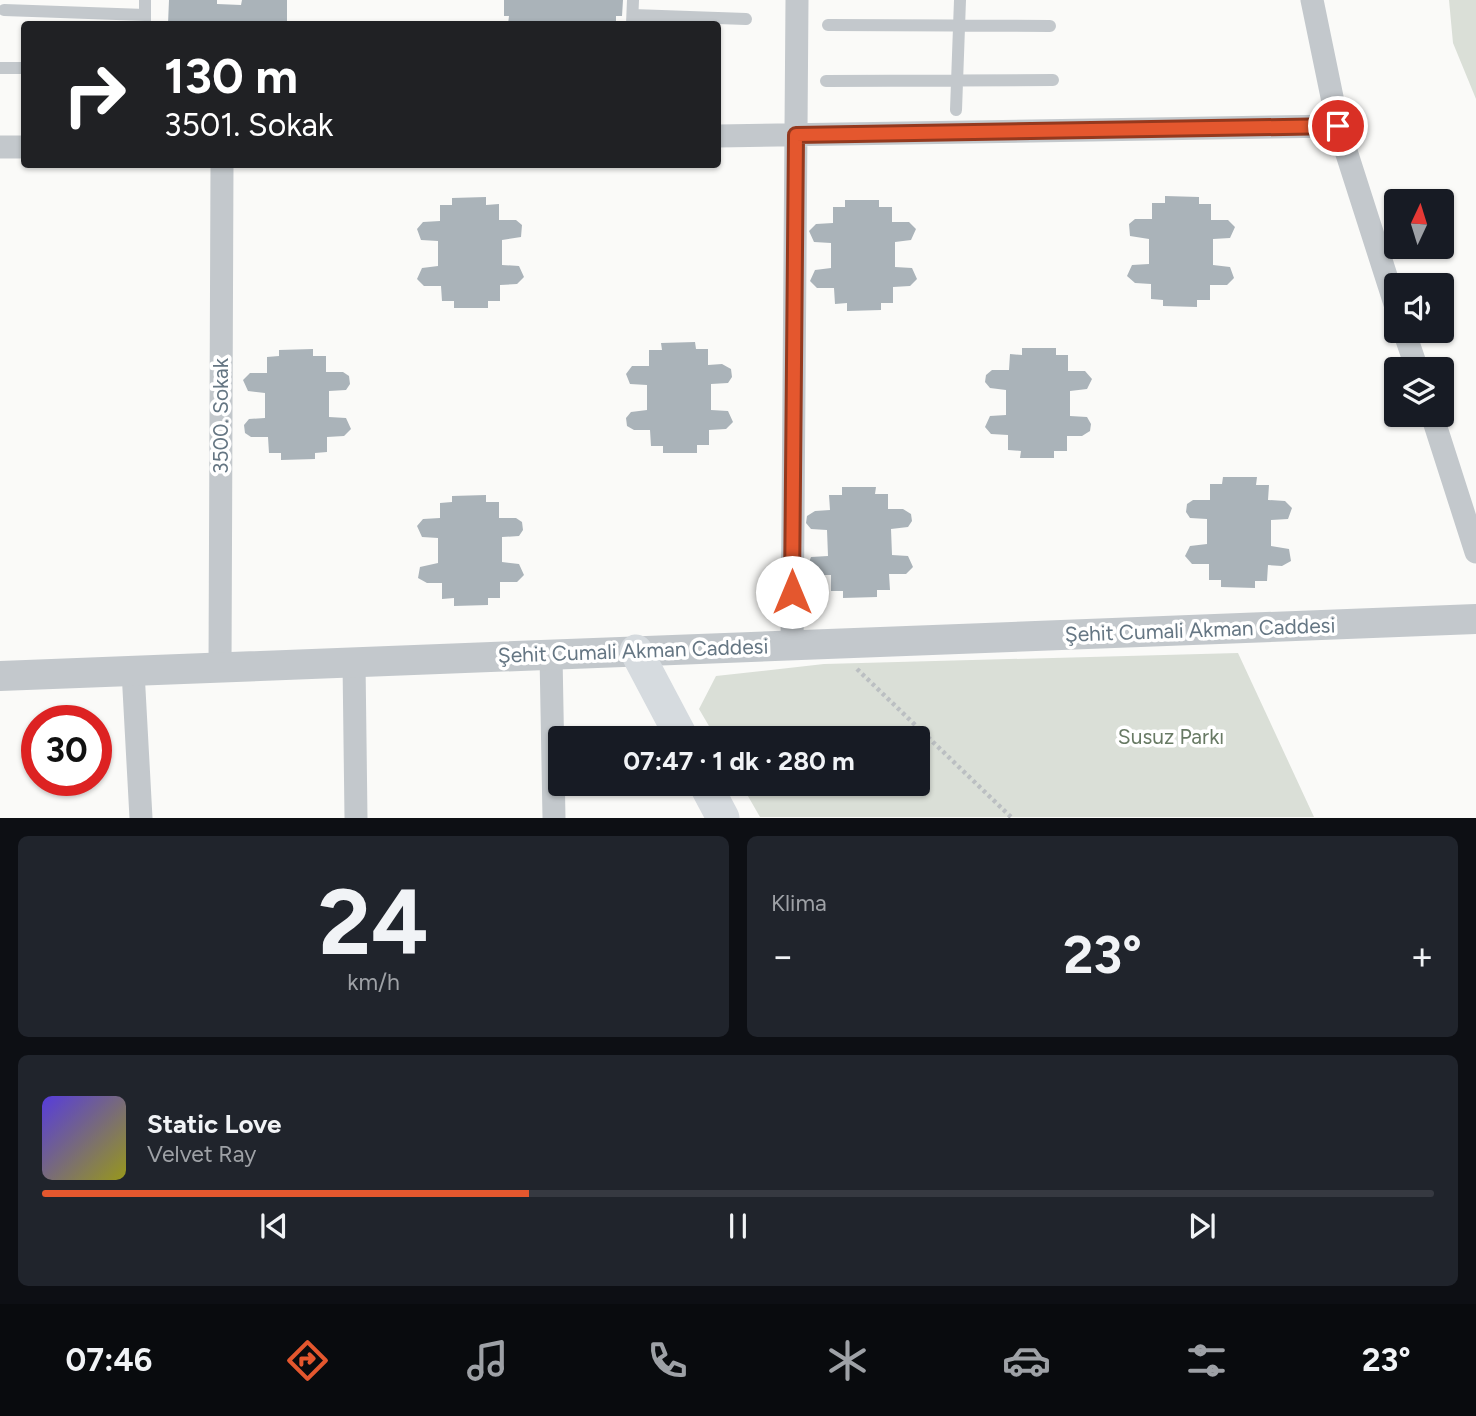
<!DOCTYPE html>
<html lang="tr">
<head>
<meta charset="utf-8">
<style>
	:root { --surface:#171b24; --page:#20242c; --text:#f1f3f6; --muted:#9ea1a6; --line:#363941; --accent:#e4572e }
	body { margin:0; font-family:Figtree,sans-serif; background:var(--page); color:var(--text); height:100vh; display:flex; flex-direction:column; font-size:26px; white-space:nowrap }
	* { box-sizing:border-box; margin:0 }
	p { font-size:23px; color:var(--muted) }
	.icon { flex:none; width:38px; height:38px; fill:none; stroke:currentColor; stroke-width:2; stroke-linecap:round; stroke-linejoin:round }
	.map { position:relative; height:818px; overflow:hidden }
	.sheet { display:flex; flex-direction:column; gap:18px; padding:18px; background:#0d0f14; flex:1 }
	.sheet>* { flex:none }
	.top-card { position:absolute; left:21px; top:21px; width:700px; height:147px; border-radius:7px; box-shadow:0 2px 5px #0004; background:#202124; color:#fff; overflow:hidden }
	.needle { width:46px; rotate:4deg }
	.tools { position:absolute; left:1384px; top:189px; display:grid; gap:14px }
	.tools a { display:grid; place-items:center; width:70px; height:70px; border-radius:7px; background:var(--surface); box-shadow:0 2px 5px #0004; font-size:35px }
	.speed { position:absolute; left:21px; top:705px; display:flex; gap:14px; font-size:35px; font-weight:700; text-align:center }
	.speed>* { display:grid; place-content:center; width:91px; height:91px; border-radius:50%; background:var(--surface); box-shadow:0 2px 5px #0004; line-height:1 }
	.speed .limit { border:10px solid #d22; background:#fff; color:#111 }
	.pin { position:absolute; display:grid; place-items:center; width:60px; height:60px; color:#fff; margin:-30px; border:4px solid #fff; border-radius:50%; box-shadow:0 2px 7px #0007 }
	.me { position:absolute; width:77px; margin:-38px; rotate:0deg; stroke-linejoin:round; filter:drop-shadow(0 0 5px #0008) }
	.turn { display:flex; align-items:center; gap:24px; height:147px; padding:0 28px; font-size:32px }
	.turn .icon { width:91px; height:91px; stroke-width:2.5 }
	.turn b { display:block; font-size:49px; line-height:60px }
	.big { font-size:52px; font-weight:700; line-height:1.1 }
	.sheet .widget { flex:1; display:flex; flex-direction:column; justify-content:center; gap:10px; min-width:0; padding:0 24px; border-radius:10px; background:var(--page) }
	.sheet .dial { align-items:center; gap:0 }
	.dial b { font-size:91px; line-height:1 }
	.song { display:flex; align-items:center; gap:21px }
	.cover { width:84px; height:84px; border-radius:10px; background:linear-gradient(135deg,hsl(250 70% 55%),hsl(60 70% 35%)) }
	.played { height:7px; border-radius:4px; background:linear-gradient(90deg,var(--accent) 35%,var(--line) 35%) }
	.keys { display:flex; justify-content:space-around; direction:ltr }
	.heat { display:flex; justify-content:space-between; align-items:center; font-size:38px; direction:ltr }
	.sheet .tiles { flex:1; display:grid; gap:18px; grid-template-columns:1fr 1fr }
	.widget:last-child { grid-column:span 2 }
	.trip { position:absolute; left:548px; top:726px; width:382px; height:70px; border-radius:7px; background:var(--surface); box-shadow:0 2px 5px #0004; font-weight:700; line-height:70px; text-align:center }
	.menu { display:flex; height:112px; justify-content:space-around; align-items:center; background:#090b0e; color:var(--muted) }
	.menu .icon { width:49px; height:49px }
	.menu .on { color:var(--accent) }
	.menu b { font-size:32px; color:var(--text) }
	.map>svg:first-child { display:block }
	.green { fill:#dadfd7 }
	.building { fill:#aab3b9 }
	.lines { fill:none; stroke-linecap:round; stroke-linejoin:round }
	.path { stroke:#bbbfc2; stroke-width:4.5; stroke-dasharray:3.5 3.5; stroke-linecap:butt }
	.service { stroke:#c3c8cc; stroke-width:12 }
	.minor { stroke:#c3c8cc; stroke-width:23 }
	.tertiary { stroke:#c3c8cc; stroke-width:30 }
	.secondary { stroke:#d6dbdf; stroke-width:33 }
	.route-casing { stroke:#94391e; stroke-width:18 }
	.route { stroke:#e4572e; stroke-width:12 }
	.labels { text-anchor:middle; stroke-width:7; stroke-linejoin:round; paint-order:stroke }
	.street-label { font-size:21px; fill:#657683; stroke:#fff }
	.park-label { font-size:21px; fill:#687a64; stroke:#fff }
</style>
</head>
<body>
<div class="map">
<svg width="1476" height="818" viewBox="0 0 1476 818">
	<rect width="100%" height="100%" fill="#fafaf8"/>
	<path class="green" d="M1449,0H1476V99L1453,43Z
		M1238,653L1314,817H760L741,784H917V738H716L699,709L716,676L824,664Z"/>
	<path class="building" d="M169,0H217V4L241,5L242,0H287V23L168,24Z
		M504,0H623L622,16H616V24H508L509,16H504Z
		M1165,196L1199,197V204H1211V220H1228L1235,227L1230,238L1213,239V265L1230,267L1234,278L1227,285H1210V300H1197V307L1163,306V300L1151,299V284L1135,283L1127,276L1132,265L1149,264V239L1130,236L1129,224L1135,219H1152V203H1165Z
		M486,197V205L499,204V220H516L522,225L521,237L502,240V265L519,266L524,277L517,284L500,285V301H488V308H454V301H442L441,286H424L417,279L422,268L438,266V241L421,240L417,229L423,222L440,221V205H452V198Z
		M845,200H879V207H892V222H909L916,229L911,240L895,242V267L912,268L917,279L910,286L893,287V303H881V310L847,311V303L835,304L834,288H817L810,281L815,270L831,268V243L814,242L809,231L816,224L833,223V207H845Z
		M695,342L696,349H708V365L722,364L731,369L732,377L728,383L711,384V410L728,411L733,422L726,429L709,430V445H697V453H663V446H651L650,430H634L627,426L626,418L631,412L647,410V385L630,384L626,374L632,366H649V350H662L661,343Z
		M1022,348H1056V355H1068V371H1085L1092,379L1087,389L1070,391V416L1087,417L1091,424L1090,431L1082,436H1067V451H1054V458H1020L1021,451L1008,450V435L991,434L985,427L990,416L1006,415V390L990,388L985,382L986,375L992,370H1009L1010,354L1022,355Z
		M313,349V356H326V372H343L349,376L350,384L346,390L329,391V417L346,418L351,429L344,436L327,437V452L315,453V459L281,460V453H269L268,437H251L245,433L244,425L249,419L265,418V393L248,391L243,380L250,373H267V357L279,356V350Z
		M1223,477H1257L1256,485H1269L1268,500L1285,501L1292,508L1288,519L1271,520V546L1289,549L1291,561L1282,566L1268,565L1267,581H1255V588L1221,587V580H1209V564H1192L1185,556L1190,546L1207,544V519L1190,518L1186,512L1187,504L1193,500H1210V484H1222Z
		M842,487H876L875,494H888V509H903L911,514L912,521L908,527L891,529L892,555L908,556L913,567L906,574H889L890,590H877V597L843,598V591H831V575H814L807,568L811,557L828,556L827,530L811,529L806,523L807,516L815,511L830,510L829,495H842Z
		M486,495V502H499V518H516L522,522L523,530L519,536L502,537V562L519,564L524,575L517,582H500V598H488V605L454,606V598L442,599V583H427L418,578L420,567L438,563V538L422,537L417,526L423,519L440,518V503L452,502V496Z"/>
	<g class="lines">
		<path class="path" d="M857,669L1012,818"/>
		<path class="service" d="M4,10L145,15
			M633,15L746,19
			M145,24V0
			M632,24L633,0
			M828,25L1050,26
			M1,68H24
			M826,81L1053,80
			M956,110L960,0"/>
		<path class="minor" d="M1312,0L1338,126L1396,307
			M718,136L1338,126
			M0,147H24
			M1404,331L1417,369
			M1432,415L1476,552
			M792,645L797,0
			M551,655L554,818
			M354,662L356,818
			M220,668L222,164
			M133,671L141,818"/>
		<path class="tertiary" d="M0,676L1476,619"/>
		<path class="secondary" d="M636,651L682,738
			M705,784L723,818"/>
	</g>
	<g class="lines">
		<g class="route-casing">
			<path id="route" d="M792,592L796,135L1338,126"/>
		</g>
		<use href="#route" class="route"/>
	</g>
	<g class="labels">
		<g class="street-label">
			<text transform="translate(221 416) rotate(-90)" y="7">3500. Sokak</text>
			<text transform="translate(1200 630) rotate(-2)" y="7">Şehit Cumali Akman Caddesi</text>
			<text transform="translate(633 651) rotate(-2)" y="7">Şehit Cumali Akman Caddesi</text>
		</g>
		<g class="park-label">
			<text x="1171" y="744">Susuz Parkı</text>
		</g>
	</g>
</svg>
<div class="tools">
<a><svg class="needle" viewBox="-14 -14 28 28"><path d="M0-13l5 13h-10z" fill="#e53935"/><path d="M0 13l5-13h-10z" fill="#9ea1a6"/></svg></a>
<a><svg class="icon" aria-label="sound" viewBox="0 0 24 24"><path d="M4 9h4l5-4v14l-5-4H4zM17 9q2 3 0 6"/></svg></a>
<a><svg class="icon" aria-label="layers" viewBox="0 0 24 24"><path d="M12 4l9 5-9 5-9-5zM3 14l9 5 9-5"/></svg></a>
</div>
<div class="speed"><div class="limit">30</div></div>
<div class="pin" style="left:1338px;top:126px;background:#d93025"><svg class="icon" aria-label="arrive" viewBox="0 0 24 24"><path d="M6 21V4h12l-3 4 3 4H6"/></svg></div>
<svg class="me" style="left:792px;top:592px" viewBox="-20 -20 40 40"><circle r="19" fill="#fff"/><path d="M0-13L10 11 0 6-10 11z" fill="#e4572e"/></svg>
<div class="trip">07:47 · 1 dk · 280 m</div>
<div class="top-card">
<div class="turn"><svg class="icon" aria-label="right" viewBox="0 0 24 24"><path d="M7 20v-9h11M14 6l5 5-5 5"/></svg><div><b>130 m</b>3501. Sokak</div></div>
</div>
</div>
<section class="sheet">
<div class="tiles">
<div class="widget dial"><b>24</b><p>km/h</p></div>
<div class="widget"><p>Klima</p>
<div class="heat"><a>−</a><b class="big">23°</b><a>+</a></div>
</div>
<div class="widget">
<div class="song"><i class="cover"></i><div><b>Static Love</b><p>Velvet Ray</p></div></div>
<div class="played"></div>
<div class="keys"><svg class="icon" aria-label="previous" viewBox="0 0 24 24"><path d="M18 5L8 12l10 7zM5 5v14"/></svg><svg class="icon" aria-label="pause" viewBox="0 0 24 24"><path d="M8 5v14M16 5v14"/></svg><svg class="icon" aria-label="next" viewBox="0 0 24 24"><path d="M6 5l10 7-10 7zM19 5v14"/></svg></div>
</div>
</div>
</section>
<nav class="menu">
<b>07:46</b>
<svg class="icon on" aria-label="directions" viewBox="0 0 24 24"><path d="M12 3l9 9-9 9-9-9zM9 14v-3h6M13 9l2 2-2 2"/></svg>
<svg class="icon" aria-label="music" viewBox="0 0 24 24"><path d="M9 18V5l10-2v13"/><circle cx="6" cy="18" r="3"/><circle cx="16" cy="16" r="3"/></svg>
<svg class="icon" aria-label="phone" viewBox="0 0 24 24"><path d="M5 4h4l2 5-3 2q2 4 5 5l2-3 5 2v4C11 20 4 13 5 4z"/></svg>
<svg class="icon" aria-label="climate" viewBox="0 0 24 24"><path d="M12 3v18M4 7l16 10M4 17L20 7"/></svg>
<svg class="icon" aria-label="car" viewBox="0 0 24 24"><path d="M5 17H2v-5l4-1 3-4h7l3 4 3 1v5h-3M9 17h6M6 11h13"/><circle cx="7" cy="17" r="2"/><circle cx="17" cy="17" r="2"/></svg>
<svg class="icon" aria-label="filters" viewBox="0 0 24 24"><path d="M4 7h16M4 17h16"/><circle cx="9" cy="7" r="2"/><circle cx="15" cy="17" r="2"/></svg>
<b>23°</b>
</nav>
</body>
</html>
